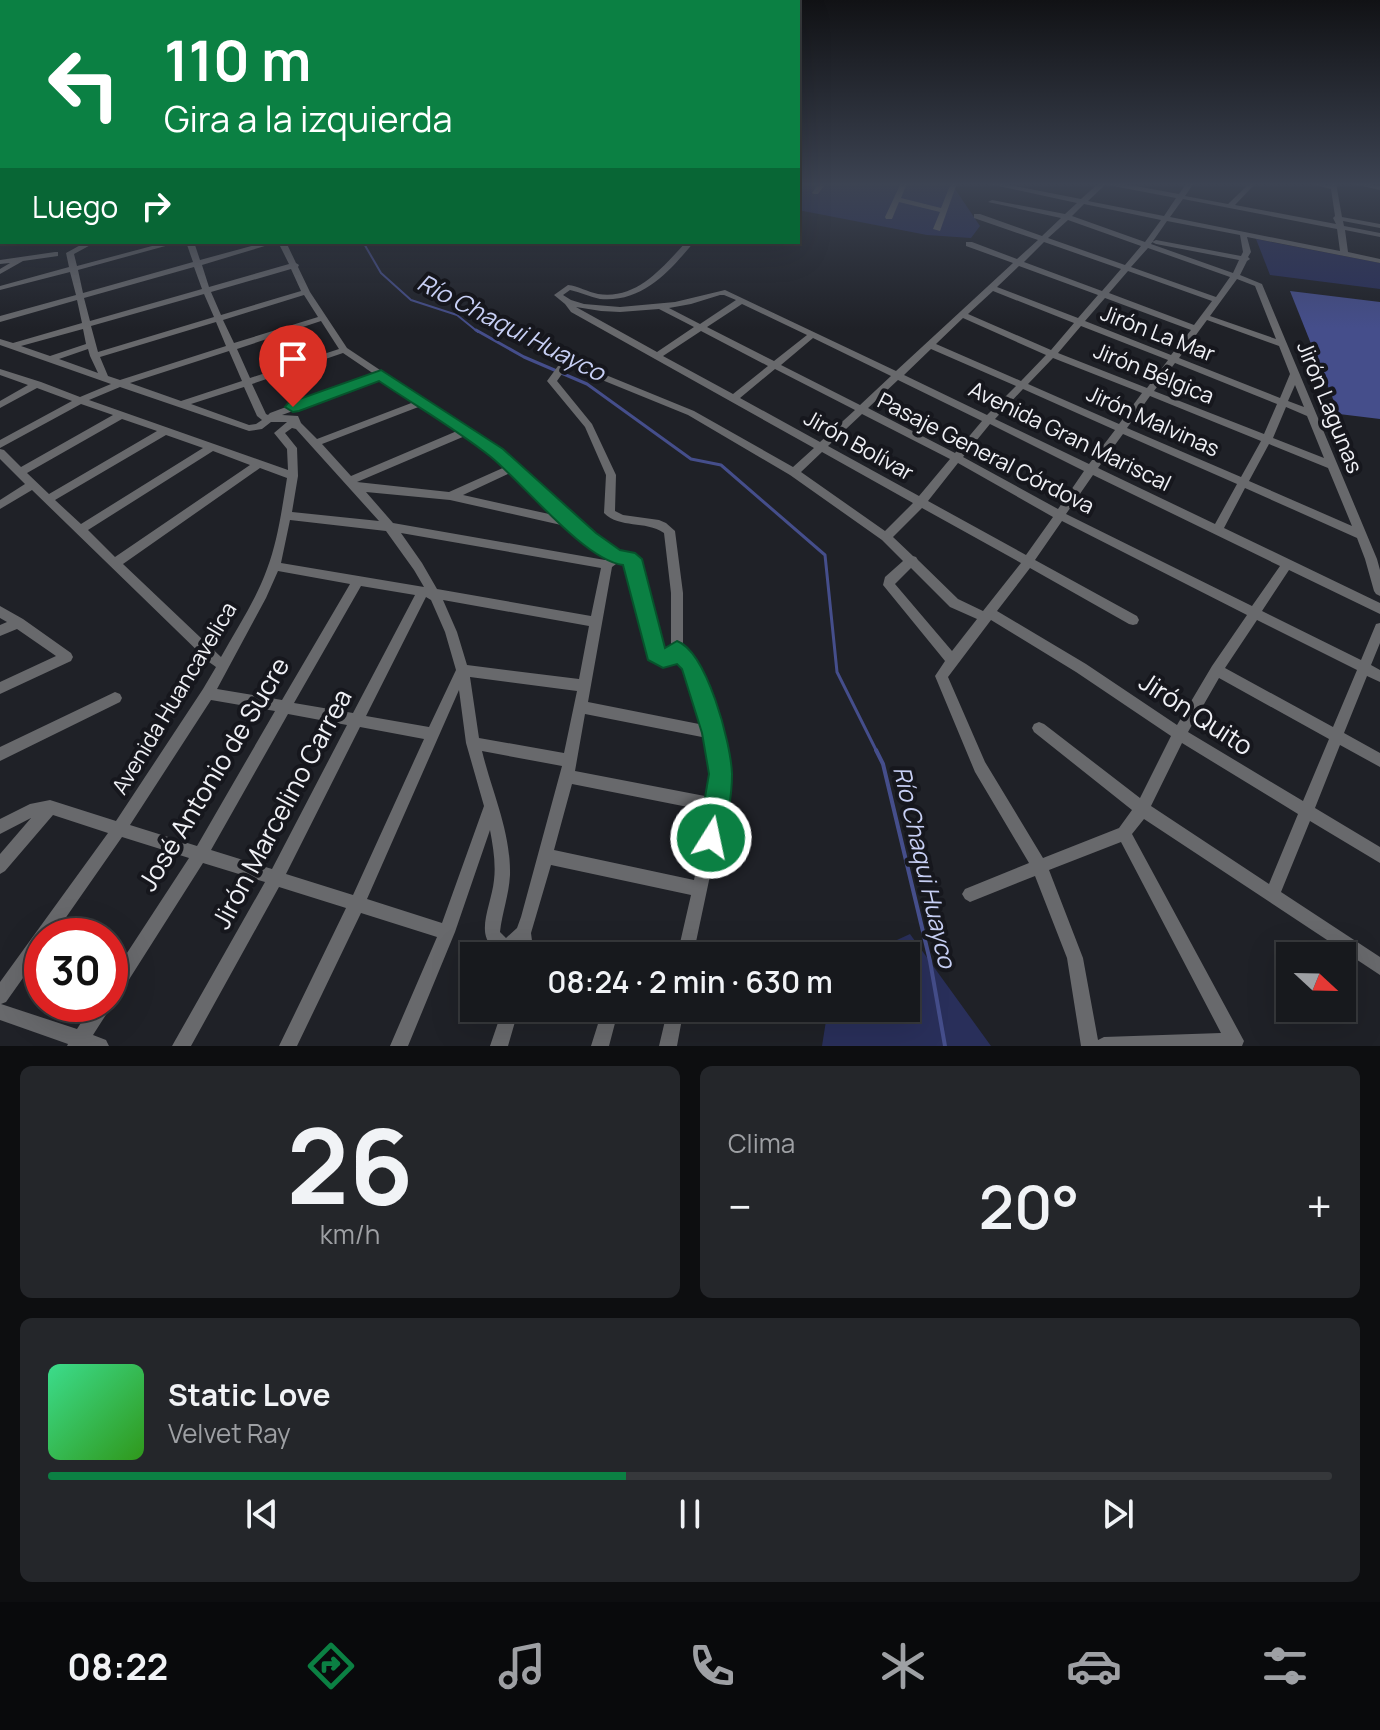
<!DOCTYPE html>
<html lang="es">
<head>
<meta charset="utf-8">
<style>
	:root { --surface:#17191d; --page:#24262a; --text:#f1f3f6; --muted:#9ea0a4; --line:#36383b; --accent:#0b8043 }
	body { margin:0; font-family:Manrope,sans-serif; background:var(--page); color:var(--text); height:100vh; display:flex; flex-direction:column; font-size:30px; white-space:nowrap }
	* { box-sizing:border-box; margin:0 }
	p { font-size:26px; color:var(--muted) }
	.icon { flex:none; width:44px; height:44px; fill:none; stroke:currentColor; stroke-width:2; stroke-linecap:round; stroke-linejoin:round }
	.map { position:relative; height:1046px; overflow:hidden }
	.details { display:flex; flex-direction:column; gap:20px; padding:20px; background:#0d0e10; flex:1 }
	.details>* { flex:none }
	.top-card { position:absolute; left:0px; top:0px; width:800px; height:244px; box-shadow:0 8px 32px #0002,0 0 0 2px var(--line); background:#0b8043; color:#fff; overflow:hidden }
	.needle { width:52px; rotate:112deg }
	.tools { position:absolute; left:1276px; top:942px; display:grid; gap:16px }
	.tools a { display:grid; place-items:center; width:80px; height:80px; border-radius:0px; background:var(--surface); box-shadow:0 8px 32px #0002,0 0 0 2px var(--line); font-size:40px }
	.speed { position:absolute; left:24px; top:918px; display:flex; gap:16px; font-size:40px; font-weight:700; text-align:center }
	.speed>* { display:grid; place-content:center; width:104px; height:104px; border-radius:50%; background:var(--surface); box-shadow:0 8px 32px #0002,0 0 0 2px var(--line); line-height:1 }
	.speed .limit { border:12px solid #d22; background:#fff; color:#111 }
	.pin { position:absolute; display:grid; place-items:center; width:68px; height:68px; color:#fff; margin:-82px -34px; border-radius:50% 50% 50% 0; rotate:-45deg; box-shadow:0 0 8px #0007 }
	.pin .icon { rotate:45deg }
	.me { position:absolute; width:88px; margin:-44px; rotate:10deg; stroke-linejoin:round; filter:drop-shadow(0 0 6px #0008) }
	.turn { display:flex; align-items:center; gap:28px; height:168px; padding:0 32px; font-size:36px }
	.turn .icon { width:104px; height:104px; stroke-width:2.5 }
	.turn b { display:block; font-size:56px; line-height:68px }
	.then { display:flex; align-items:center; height:76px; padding:0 32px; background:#0003; gap:16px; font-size:30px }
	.big { font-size:60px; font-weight:600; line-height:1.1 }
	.details .tile { flex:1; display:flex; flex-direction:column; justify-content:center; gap:12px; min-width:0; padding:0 28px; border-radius:12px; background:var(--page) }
	.details .dial { align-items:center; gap:0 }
	.dial b { font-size:104px; line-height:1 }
	.song { display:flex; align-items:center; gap:24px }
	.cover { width:96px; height:96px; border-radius:12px; background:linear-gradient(135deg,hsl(150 70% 55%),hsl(110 70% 35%)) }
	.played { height:8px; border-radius:4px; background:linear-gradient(90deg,var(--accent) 45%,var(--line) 45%) }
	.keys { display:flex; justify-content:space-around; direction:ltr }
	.heat { display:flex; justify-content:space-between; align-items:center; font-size:44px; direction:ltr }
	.details .tiles { flex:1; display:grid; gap:20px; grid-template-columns:1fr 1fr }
	.tile:last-child { grid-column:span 2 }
	.trip { position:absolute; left:460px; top:942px; width:460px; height:80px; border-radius:0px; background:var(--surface); box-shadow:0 8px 32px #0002,0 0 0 2px var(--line); font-weight:600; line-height:80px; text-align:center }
	.tab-bar { display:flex; height:128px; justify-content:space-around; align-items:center; background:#090a0c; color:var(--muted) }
	.tab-bar .icon { width:56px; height:56px }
	.tab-bar .selected { color:var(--accent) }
	.tab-bar b { font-size:36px; color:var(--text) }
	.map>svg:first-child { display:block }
	.green { fill:#292f5a }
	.water { fill:#454e8b }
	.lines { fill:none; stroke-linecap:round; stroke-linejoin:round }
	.stream-far2 { stroke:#454e8b; stroke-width:2 }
	.stream-far1 { stroke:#454e8b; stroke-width:3 }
	.stream { stroke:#454e8b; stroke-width:4 }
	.minor { fill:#68696c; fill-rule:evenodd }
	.route { fill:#0b8043; stroke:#07532c; stroke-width:2 }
	.labels { text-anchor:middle; stroke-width:8; stroke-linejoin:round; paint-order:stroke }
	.street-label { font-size:22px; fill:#f0f1f6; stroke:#16171d }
	.water-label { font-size:24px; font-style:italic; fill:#c7cff4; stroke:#16171d }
	.near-street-label { font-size:26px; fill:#f0f1f6; stroke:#16171d }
</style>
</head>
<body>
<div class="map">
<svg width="1380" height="1046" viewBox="0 0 1380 1046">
	<rect width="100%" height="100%" fill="#1f2127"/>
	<path class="green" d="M798,183H951L980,226L971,238L927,235L798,210Z
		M1256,239L1380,263V289L1270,275Z
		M910,934L991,1046H822L828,1008H906V956H862Z"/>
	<path class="water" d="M1290,291L1380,302V419L1339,414Z"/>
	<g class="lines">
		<path class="stream-far2" d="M363,242L381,273L411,300L457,315L478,332"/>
		<path class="stream-far1" d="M476,330L524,357L587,384L691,459L721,465L825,555L837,672L877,752"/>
		<path class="stream" d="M876,750L883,764L930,961L945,1046"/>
		<path class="minor" d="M819,183H826L818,194H814L812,193Z
			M901,183H907L901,198L941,208L951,183H957L940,231L933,229L940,212L899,202L892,219H886L885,217Z
			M985,183H999L1081,199L1099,183H1119L1179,194L1187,183H1194L1185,196L1228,204L1249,184L1252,183L1254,185L1253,186L1235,205L1336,224L1333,218L1335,216L1331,189L1307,183L1330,185V183H1336L1342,217L1380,224V228L1343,221L1344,226L1380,233V237L1345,230L1348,252L1380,259V263L1247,237L1251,252L1248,257L1250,259L1247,261L1240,275L1262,284L1377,559L1380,570V596L1376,594L1374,591L1365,559L1357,538L1245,488L1224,528L1380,603V614L1289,570L1262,611L1361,660L1376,624L1380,623V643L1371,665L1380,670V682L1367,676L1344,733L1380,753V767L1340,745L1315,808L1380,847V863L1310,821L1281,892L1380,957V975L1144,819L1132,834L1244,1041L1242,1046H1081L1067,958L1035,876L970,902L965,899L962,894L965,889L1029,863L975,772L935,676L945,661L883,585L885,577L903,561L882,540L790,475L688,415L575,369L564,371L557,381L592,424L616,475L615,511L623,515L659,520L666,523L675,531L683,593V648L701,673L720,733L727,774L724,806L718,838L693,956H677L691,895L551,865L531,933L534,956H518L517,950L509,955C468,944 491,910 494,880C496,864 493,846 490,830L455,932L408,1046H390L437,937L361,913L297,1046H279L346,908L279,887L191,1046H172L265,882L203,863L116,1000L111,1002L109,1010L93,1035L106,1040L109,1046H67L68,1044L0,1020V982L108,833L53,815L5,871L0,874V854L31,818L0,834V819L30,804L50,800L116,821L203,689L216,667L209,662L32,490L0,509V500L25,484L0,459V449L4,450L21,467L113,415L81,404L0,448V440L72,401L37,388L0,408V401L28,385L0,375V369L41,382L80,397L111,384L0,345V339L13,343L82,323L77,300L0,322V316L76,295L70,272L0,290V286L69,267L66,253L86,242H96L74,254L77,266L167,242H180L78,270L83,293L193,262L186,242H194L200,260L266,242H278L202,265L209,287L289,264L278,242H286L296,263L299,265L298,267L310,292L347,348L467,428L470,429L472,431L518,464L594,535L618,552L626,553L639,562L661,651L667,652L671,648V593L664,533C645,520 620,529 604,513L606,475L585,427L547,381L558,366L579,364L694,411L793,467L814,448L571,312L565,304L554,295L568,285C578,286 588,292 598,294C637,300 663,267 686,242H694C670,271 642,303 600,299C590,297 580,292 570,290L563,295L571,300L584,304L620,307L675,302L725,290L896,371L1013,263L966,246V242H972L1017,259L1038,240L974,218V214H980L1042,236L1061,218L988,202L992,200L1065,214L1077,203ZM1106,184L1108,185L1176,198L1164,216L1088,201ZM1183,199L1337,229L1340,251L1170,217ZM1084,204L1161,220L1145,242L1072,216ZM1068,220L1141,246L1125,265L1048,238ZM1167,221L1240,235L1243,252L1241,256L1156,240L1152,242L1156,244L1239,260L1233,273L1151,244ZM1044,242L1121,269L1102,291L1024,262ZM1148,248L1230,277L1216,297L1131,267ZM1019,266L1098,295L1078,318L997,287ZM194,267L202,289L90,321L84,298ZM291,269L301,291L221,315L211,292ZM1128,271L1212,301L1194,325L1109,293ZM1237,279L1255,286L1276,339L1210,316ZM993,291L1074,323L1051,350L968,314ZM204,294L214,317L98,352L91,326ZM304,295L318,317L234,343L223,320ZM720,295H724L736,300L700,324L669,308L691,304ZM1105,298L1191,330L1171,355L1085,321ZM742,304L807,335L774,361L707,327ZM576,307L601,311L620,312L659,309L694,327L657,352ZM963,318L1046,355L1021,381L936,344ZM1207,320L1279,346L1290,374L1280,398L1179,358ZM321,321L339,349L250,378L237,349ZM216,322L226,346L120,380L108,376L100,357ZM1081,326L1168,360L1147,388L1058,353ZM83,329L86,344L50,356L21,346ZM701,331L768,366L733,394L663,356ZM813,338L891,376L860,405L781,365ZM88,349L90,356L98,373L59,359ZM931,349L1016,386L987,415L904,375ZM229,351L242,381L181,401L130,383ZM343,353L374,374L270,413L268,415L266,414L252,384ZM1053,358L1142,393L1119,424L1028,384ZM1175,363L1277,404L1264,434L1154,391ZM775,369L855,410L820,442L740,398ZM380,379L414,402L317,439L301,423L298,416L282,415ZM898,380L982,421L955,453L868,408ZM1295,385L1304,407L1288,401ZM120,387L249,431L262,429L271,422H287L274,433L287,449L288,470L89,400ZM244,387L257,416L262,420L256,424L249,425L191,404ZM1023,389L1115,430L1089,464L995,419ZM1150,396L1261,441L1241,477L1127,428ZM421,406L457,431L351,476L322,444ZM1286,407L1307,416L1324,458L1273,438ZM862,414L950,459L919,496L828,446ZM122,419L157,431L49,494L27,473ZM990,424L1084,471L1058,509L963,457ZM292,428L296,429L379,521L292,512L298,476L297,448L285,433ZM1123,434L1237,484L1215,524L1098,468ZM166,435L203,448L81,524L55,500ZM465,436L493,456L505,467L449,492L357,482ZM1269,444L1328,468L1352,526L1249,481ZM213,451L250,465L115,557L88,530ZM822,452L913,503L885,531L801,472ZM958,463L1053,517L1026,555L928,501ZM260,468L287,478C282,508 278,540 267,569C256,600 237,628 221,657L123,564ZM512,472L558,516L463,495ZM1093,475L1280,566L1252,606L1066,514ZM366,492L450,500L570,527L608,557L605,560L393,523ZM922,508L1021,563L983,611L958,599L918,560L916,557L913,556L893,537ZM290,520L386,531L414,570L424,587L281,563ZM1062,521L1247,615L1212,666L1177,725L1086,664L997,611L1030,568L1129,624L1133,625L1137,624L1139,620L1137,616L1035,560ZM401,533L601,568L591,616L437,589L422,563ZM620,561L630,567L652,658C660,663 669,667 677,659L689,676L704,725L588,702L612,567ZM911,568L950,607L977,619L952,651L895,584ZM278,571L350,584L282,700L217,689L266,598ZM361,586L415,595L353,713L294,703ZM426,597L431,600L445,632L456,670L429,727L366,716ZM443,600L589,626L579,679L467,665L457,632ZM991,620L1076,672L1171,736L1140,798L1044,724L1039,722L1034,724L1032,728L1034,732L1132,810L1119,828L1043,858L985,762L948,677ZM1257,620L1357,670L1333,727L1225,668ZM470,677L577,691L564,753L479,738ZM1219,678L1329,739L1303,801L1188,732ZM459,690L466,743L484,806L442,923L367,899ZM211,700L275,711L197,846L130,825ZM288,714L347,725L272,869L211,850ZM585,714L707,738L713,774L710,797L575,771ZM360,727L424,739L353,895L286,874ZM1182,743L1298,814L1269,884L1151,806ZM482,751L562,766L521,917L517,928L506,938L500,932C502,913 509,895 510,875C511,832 492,792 482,751ZM572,784L708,811L694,880L554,850ZM122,837L189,858L110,979V1004H93L77,1029L1,1004L6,1002L42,951V936H53ZM1121,842L1221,1033L1104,1037L1098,1040L1083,958L1049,870Z
			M1349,183H1364L1380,186V190Z
			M55,252H58V256L23,261L0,274V269L10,263L0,264V260Z
			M0,606L23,619L71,653L73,657L71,661L0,694V682L56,656L17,629L0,636V625L7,622L0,618Z
			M115,692L120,694L122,698L120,702L0,761V747Z
			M503,1008H519L508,1046H490Z
			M603,1008H619L609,1046H591Z
			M668,1008H684L677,1046H659Z"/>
	</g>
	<linearGradient id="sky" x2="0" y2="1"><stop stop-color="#111215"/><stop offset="0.56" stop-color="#3c4352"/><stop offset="1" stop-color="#3c4352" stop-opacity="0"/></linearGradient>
	<rect width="1380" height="329" fill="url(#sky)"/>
	<path class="route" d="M381,370L503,449L596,533L620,550L635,553L642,559L665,648L677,641C707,652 731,743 732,774C732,795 727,827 719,847L711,850L702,847L698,838L709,774L702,733L682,669L677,664L663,668L648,660L623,565C584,560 524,484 491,457C456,429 416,406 379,381L299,411L293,412L285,407L288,403Z"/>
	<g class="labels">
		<g class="street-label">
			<text transform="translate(1158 333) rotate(21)" y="8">Jirón La Mar</text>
			<text transform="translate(1154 373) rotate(22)" y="8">Jirón Bélgica</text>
			<text transform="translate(1330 407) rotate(68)" y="8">Jirón Lagunas</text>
			<text transform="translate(1153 421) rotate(24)" y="8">Jirón Malvinas</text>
			<text transform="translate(1070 436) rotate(26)" y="8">Avenida Gran Mariscal</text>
			<text transform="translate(859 445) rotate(29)" y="8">Jirón Bolívar</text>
			<text transform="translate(986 453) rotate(27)" y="8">Pasaje General Córdova</text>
			<text transform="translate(174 698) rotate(-59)" y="8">Avenida Huancavelica</text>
		</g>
		<g class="water-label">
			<text transform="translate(511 328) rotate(27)" y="8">Río Chaqui Huayco</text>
			<text transform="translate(924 867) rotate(77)" y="8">Río Chaqui Huayco</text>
		</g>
		<g class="near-street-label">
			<text transform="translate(1196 714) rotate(33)" y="9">Jirón Quito</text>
			<text transform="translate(214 774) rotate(-59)" y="9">José Antonio de Sucre</text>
			<text transform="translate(282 809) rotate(-62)" y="9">Jirón Marcelino Carrea</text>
		</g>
	</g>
</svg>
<div class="tools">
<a><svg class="needle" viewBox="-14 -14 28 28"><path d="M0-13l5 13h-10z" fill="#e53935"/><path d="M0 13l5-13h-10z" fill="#9ea0a4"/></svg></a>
</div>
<div class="speed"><div class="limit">30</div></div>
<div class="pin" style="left:293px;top:407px;background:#d93025"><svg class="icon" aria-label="arrive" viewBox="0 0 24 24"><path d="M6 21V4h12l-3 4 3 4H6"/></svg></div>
<svg class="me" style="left:711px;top:838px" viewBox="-20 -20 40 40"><circle r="17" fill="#0b8043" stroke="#fff" stroke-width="3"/><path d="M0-11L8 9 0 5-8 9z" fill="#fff"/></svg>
<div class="trip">08:24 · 2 min · 630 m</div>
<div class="top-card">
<div class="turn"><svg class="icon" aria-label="left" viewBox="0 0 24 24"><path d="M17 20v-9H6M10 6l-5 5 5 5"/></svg><div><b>110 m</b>Gira a la izquierda</div></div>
<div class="then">Luego<svg class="icon" aria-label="right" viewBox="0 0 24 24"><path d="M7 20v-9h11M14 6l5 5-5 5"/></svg></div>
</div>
</div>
<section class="details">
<div class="tiles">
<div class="tile dial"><b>26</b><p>km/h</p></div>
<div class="tile"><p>Clima</p>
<div class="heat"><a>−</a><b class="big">20°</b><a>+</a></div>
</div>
<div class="tile">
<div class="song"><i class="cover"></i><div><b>Static Love</b><p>Velvet Ray</p></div></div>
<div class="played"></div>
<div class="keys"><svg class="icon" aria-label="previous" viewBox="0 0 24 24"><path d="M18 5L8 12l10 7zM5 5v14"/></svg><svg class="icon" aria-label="pause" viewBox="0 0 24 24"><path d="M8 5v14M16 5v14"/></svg><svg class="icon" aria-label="next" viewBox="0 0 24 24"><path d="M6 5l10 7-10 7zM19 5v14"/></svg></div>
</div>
</div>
</section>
<nav class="tab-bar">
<b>08:22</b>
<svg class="icon selected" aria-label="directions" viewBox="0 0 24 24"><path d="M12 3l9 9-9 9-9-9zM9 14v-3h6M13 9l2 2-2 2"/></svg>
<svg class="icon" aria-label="music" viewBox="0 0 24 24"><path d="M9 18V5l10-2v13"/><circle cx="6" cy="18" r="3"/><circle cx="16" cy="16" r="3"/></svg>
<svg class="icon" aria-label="phone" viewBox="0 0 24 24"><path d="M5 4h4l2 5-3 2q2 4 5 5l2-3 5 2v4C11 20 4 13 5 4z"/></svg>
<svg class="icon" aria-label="climate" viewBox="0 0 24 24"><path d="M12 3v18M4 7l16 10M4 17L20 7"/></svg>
<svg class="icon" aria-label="car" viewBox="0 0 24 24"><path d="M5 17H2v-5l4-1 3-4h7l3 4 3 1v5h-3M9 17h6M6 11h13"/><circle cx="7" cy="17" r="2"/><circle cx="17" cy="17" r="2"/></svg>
<svg class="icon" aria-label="filters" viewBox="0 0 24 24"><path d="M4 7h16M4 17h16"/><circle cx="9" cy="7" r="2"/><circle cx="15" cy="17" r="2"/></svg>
</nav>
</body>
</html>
